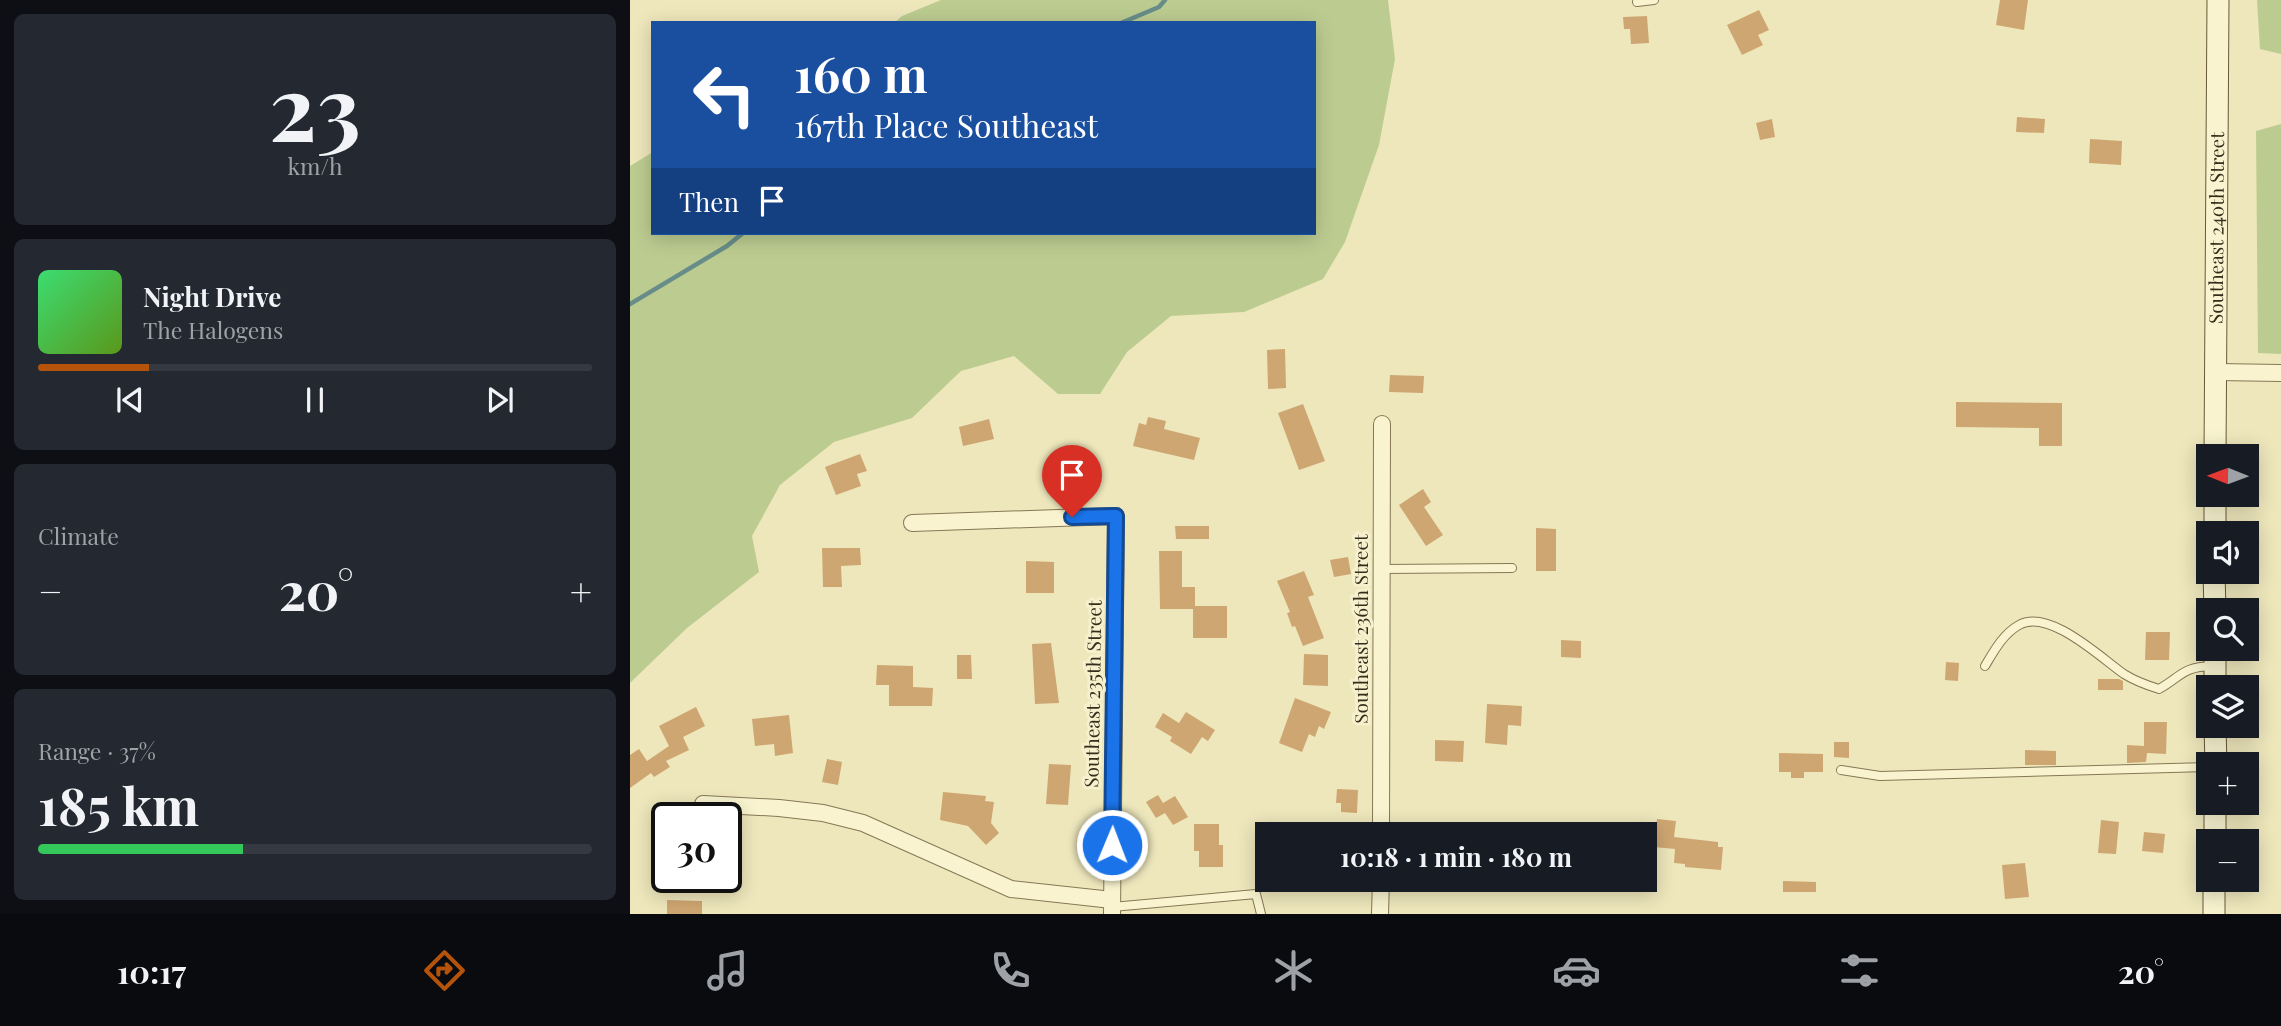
<!DOCTYPE html>
<html lang="en">
<head>
<meta charset="utf-8">
<style>
	:root { --surface:#171b24; --page:#242831; --text:#f1f3f6; --muted:#9ea1a6; --line:#363941; --accent:#b45309 }
	body { margin:0; font-family:"Playfair Display",serif; background:var(--page); color:var(--text); height:100vh; display:flex; flex-direction:column; font-size:26px; white-space:nowrap }
	* { box-sizing:border-box; margin:0 }
	p { font-size:23px; color:var(--muted) }
	.icon { flex:none; width:38px; height:38px; fill:none; stroke:currentColor; stroke-width:2; stroke-linecap:round; stroke-linejoin:round }
	.map { position:relative; flex:1; overflow:hidden }
	.sheet { display:flex; flex-direction:column; gap:14px; padding:14px; background:#0d0f14; width:630px }
	.sheet>* { flex:none }
	.hud { position:absolute; left:21px; top:21px; width:665px; height:214px; border-radius:0px; box-shadow:0 4px 18px #0003; background:#1a4fa0; color:#fff; overflow:hidden }
	.needle { width:46px; rotate:271deg }
	.tools { position:absolute; left:1566px; top:444px; display:grid; gap:14px }
	.tools a { display:grid; place-items:center; width:63px; height:63px; border-radius:0px; background:var(--surface); box-shadow:0 4px 18px #0003; font-size:35px }
	.speed { position:absolute; left:21px; top:802px; display:flex; gap:14px; font-size:35px; font-weight:700; text-align:center }
	.speed>* { display:grid; place-content:center; width:91px; height:91px; border-radius:50%; background:var(--surface); box-shadow:0 4px 18px #0003; line-height:1 }
	.speed .limit { border:4px solid #111; border-radius:10px; background:#fff; color:#111 }
	.pin { position:absolute; display:grid; place-items:center; width:60px; height:60px; color:#fff; margin:-72px -30px; border-radius:50% 50% 50% 0; rotate:-45deg; box-shadow:0 0 7px #0007 }
	.pin .icon { rotate:45deg }
	.me { position:absolute; width:77px; margin:-38px; rotate:1deg; stroke-linejoin:round; filter:drop-shadow(0 0 5px #0008) }
	.turn { display:flex; align-items:center; gap:24px; height:147px; padding:0 28px; font-size:32px }
	.turn .icon { width:91px; height:91px; stroke-width:2.5 }
	.turn b { display:block; font-size:49px; line-height:60px }
	.then { display:flex; align-items:center; height:66px; padding:0 28px; background:#0003; gap:14px; font-size:26px }
	.big { font-size:52px; font-weight:700; line-height:1.1 }
	.sheet .widget { flex:1; display:flex; flex-direction:column; justify-content:center; gap:10px; min-width:0; padding:0 24px; border-radius:10px; background:var(--page) }
	.sheet .dial { align-items:center; gap:0 }
	.dial b { font-size:91px; line-height:1 }
	.song { display:flex; align-items:center; gap:21px }
	.cover { width:84px; height:84px; border-radius:10px; background:linear-gradient(135deg,hsl(140 70% 55%),hsl(90 70% 35%)) }
	.played { height:7px; border-radius:4px; background:linear-gradient(90deg,var(--accent) 20%,var(--line) 20%) }
	.keys { display:flex; justify-content:space-around; direction:ltr }
	.heat { display:flex; justify-content:space-between; align-items:center; font-size:38px; direction:ltr }
	.charge { height:10px; border-radius:5px; background:linear-gradient(90deg,#34c759 37%,var(--line) 0) }
	.trip { position:absolute; left:625px; top:822px; width:402px; height:70px; border-radius:0px; background:var(--surface); box-shadow:0 4px 18px #0003; font-weight:700; line-height:70px; text-align:center }
	.dock { display:flex; height:112px; justify-content:space-around; align-items:center; background:#090b0e; color:var(--muted) }
	.dock .icon { width:49px; height:49px }
	.dock .selected { color:var(--accent) }
	.dock b { font-size:32px; color:var(--text) }
	main { display:flex; flex:1; min-height:0 }
	.map>svg:first-child { display:block }
	.green { fill:#bccc90 }
	.lines { fill:none; stroke-linecap:round; stroke-linejoin:round }
	.stream { stroke:#688d89; stroke-width:4.5 }
	.building { fill:#cea671 }
	.lane-casing { stroke:#867755; stroke-width:10 }
	.street-casing { stroke:#867755; stroke-width:18 }
	.secondary-casing { stroke:#685839; stroke-width:23 }
	.lane { stroke:#f9f4cf; stroke-width:8 }
	.street { stroke:#f9f4cf; stroke-width:16 }
	.secondary { stroke:#f9f4cf; stroke-width:21 }
	.route-casing { stroke:#114b97; stroke-width:18 }
	.route { stroke:#1a73e8; stroke-width:12 }
	.labels { text-anchor:middle; stroke-width:6; stroke-linejoin:round; paint-order:stroke }
	.street-label { font-size:19px; fill:#352c1b; stroke:#f6f0cc }
</style>
</head>
<body>
<main>
<section class="sheet">
<div class="widget dial"><b>23</b><p>km/h</p></div>
<div class="widget">
<div class="song"><i class="cover"></i><div><b>Night Drive</b><p>The Halogens</p></div></div>
<div class="played"></div>
<div class="keys"><svg class="icon" aria-label="previous" viewBox="0 0 24 24"><path d="M18 5L8 12l10 7zM5 5v14"/></svg><svg class="icon" aria-label="pause" viewBox="0 0 24 24"><path d="M8 5v14M16 5v14"/></svg><svg class="icon" aria-label="next" viewBox="0 0 24 24"><path d="M6 5l10 7-10 7zM19 5v14"/></svg></div>
</div>
<div class="widget"><p>Climate</p>
<div class="heat"><a>−</a><b class="big">20°</b><a>+</a></div>
</div>
<div class="widget"><p>Range · 37%</p><b class="big">185 km</b><div class="charge"></div></div>
</section>
<div class="map">
<svg width="1651" height="914" viewBox="0 0 1651 914">
	<rect width="100%" height="100%" fill="#eee7bc"/>
	<path class="green" d="M311,0H758L765,59L749,145L715,242L693,279L614,312L541,316L497,352L470,394H428L384,356L331,371L282,418L204,442L150,485L122,536L129,572L57,628L0,683V166L23,152V233H684V23H264L272,16Z
		M1627,0H1651V54L1630,49Z
		M1651,124V354L1628,353L1626,131Z"/>
	<g class="lines">
		<path class="stream" d="M491,23L529,7L535,0
			M0,304L97,246L113,233"/>
	</g>
	<path class="building" d="M1370,0H1398L1394,30L1366,25Z
		M1129,10L1139,30L1128,35L1133,45L1112,55L1097,25Z
		M1017,16L1019,43L1001,44L1000,29H994L993,17Z
		M1387,117L1415,119L1414,133L1386,132Z
		M1142,119L1145,137L1130,140L1126,123Z
		M1460,139L1492,141L1491,165L1459,163Z
		M655,349L656,388L638,389L637,350Z
		M760,375L794,376L793,393L759,392Z
		M1326,402L1432,403V446H1409V428L1326,427Z
		M673,404L695,461L669,470L648,413Z
		M518,417L536,421L534,429L570,438L564,460L503,446L509,423L516,425Z
		M359,419L364,439L333,446L329,427Z
		M230,454L237,471L227,474L231,486L206,495L195,467Z
		M793,489L801,502L794,507L813,535L796,546L769,505Z
		M545,526H579V539H546Z
		M906,528L926,529V571H906Z
		M192,548H230L231,565L211,566L212,587H193Z
		M529,551H552V587H565V606H597V638H563V609H530Z
		M718,557L721,574L704,577L700,560Z
		M396,561L424,562V593H396Z
		M674,571L684,595L678,597L694,638L673,646L665,626L662,627L657,613L660,612L647,581Z
		M1516,632H1540L1539,660H1515Z
		M931,640L951,641V658L931,657Z
		M421,643L429,703L405,704L402,644Z
		M674,654L698,655V686L673,685Z
		M327,655H341L342,679H327Z
		M1316,662L1329,663L1328,681L1315,680Z
		M247,665L283,666V687L303,688L302,706H259V685H246Z
		M1468,679H1489L1493,681V690H1468Z
		M665,698L701,712L694,729L689,726L685,737L679,734L672,752L649,743Z
		M857,704L892,706L891,726L878,725L877,745L855,743Z
		M66,707L75,726L53,737L59,750L36,761L40,767L24,777L21,773L0,788V755L9,749L17,761L39,746L29,726Z
		M556,712L585,730L578,741L572,737L561,754L540,741L542,737L525,727L533,713L549,723Z
		M159,715L163,753L145,756L144,744L125,746L122,719Z
		M1514,722H1537L1536,754L1517,753L1516,762L1497,763V745L1514,746Z
		M805,740L834,741L833,762L805,761Z
		M1204,742H1219V758L1204,757Z
		M1395,750L1426,751V765H1395Z
		M1149,753L1193,754V772H1174V778H1161V772H1149Z
		M197,759L212,762L208,785L192,782Z
		M419,764L441,765L438,805L416,804Z
		M707,789L728,790L727,813L711,812V803H706Z
		M313,792L356,796L355,801L364,802L361,823L369,833L356,845L338,826L310,820Z
		M528,795L533,803L545,796L558,817L543,825L535,813L526,818L516,802Z
		M1027,819L1046,821L1044,837L1088,842V847H1093L1091,870L1055,867V864L1044,863L1045,849L1024,847Z
		M1471,820L1489,822L1486,854L1468,853Z
		M564,824H589V845H593V867H569V851H564Z
		M1514,832L1535,834L1533,853L1512,851Z
		M1395,863L1399,897L1375,899L1372,865Z
		M1153,881L1186,882V892H1153Z
		M37,900L72,901V914H37Z"/>
	<g class="lines">
		<g class="lane-casing">
			<path id="lane" d="M1007,2L1024,0
				M753,569L882,568
				M1355,666C1364,651 1373,634 1389,625C1419,608 1471,658 1494,674C1505,681 1516,685 1529,689C1552,676 1552,667 1582,666
				M1211,770L1250,776L1578,767
				M482,907L626,894L631,914"/>
		</g>
		<g class="street-casing">
			<path id="street" d="M1587,372L1651,373
				M282,523L486,516L482,914
				M73,804L149,808L193,813L233,823L381,889L482,900
				M751,835L752,424
				M750,914L751,880"/>
		</g>
		<g class="secondary-casing">
			<g id="secondary">
				<path id="s1" d="M1585,457L1588,0"/>
				<path d="M1585,534V495"/>
				<path d="M1584,572L1585,611"/>
				<path d="M1585,649V688"/>
				<path d="M1585,726L1586,765"/>
				<path d="M1585,842V803"/>
				<path d="M1584,914V880"/>
			</g>
		</g>
		<use href="#lane" class="lane"/>
		<use href="#street" class="street"/>
		<use href="#secondary" class="secondary"/>
	</g>
	<g class="lines">
		<g class="route-casing">
			<path id="route" d="M442,517L486,516L482,845"/>
		</g>
		<use href="#route" class="route"/>
	</g>
	<g class="labels">
		<g class="street-label">
			<text dy="7" stroke="none"><textPath href="#s1" startOffset="229">Southeast 240th Street</textPath></text>
			<text transform="translate(731 629) rotate(-90)" y="7">Southeast 236th Street</text>
			<text transform="translate(463 694) rotate(-89)" y="7">Southeast 235th Street</text>
		</g>
	</g>
</svg>
<div class="tools">
<a><svg class="needle" viewBox="-14 -14 28 28"><path d="M0-13l5 13h-10z" fill="#e53935"/><path d="M0 13l5-13h-10z" fill="#9ea1a6"/></svg></a>
<a><svg class="icon" aria-label="sound" viewBox="0 0 24 24"><path d="M4 9h4l5-4v14l-5-4H4zM17 9q2 3 0 6"/></svg></a>
<a><svg class="icon" aria-label="search" viewBox="0 0 24 24"><circle cx="10" cy="10" r="6"/><path d="M15 15l6 6"/></svg></a>
<a><svg class="icon" aria-label="layers" viewBox="0 0 24 24"><path d="M12 4l9 5-9 5-9-5zM3 14l9 5 9-5"/></svg></a>
<a>+</a>
<a>−</a>
</div>
<div class="speed"><div class="limit">30</div></div>
<div class="pin" style="left:442px;top:517px;background:#d93025"><svg class="icon" aria-label="arrive" viewBox="0 0 24 24"><path d="M6 21V4h12l-3 4 3 4H6"/></svg></div>
<svg class="me" style="left:482px;top:845px" viewBox="-20 -20 40 40"><circle r="17" fill="#1a73e8" stroke="#fff" stroke-width="3"/><path d="M0-11L8 9 0 5-8 9z" fill="#fff"/></svg>
<div class="trip">10:18 · 1 min · 180 m</div>
<div class="hud">
<div class="turn"><svg class="icon" aria-label="left" viewBox="0 0 24 24"><path d="M17 20v-9H6M10 6l-5 5 5 5"/></svg><div><b>160 m</b>167th Place Southeast</div></div>
<div class="then">Then<svg class="icon" aria-label="arrive" viewBox="0 0 24 24"><path d="M6 21V4h12l-3 4 3 4H6"/></svg></div>
</div>
</div>
</main>
<nav class="dock">
<b>10:17</b>
<svg class="icon selected" aria-label="directions" viewBox="0 0 24 24"><path d="M12 3l9 9-9 9-9-9zM9 14v-3h6M13 9l2 2-2 2"/></svg>
<svg class="icon" aria-label="music" viewBox="0 0 24 24"><path d="M9 18V5l10-2v13"/><circle cx="6" cy="18" r="3"/><circle cx="16" cy="16" r="3"/></svg>
<svg class="icon" aria-label="phone" viewBox="0 0 24 24"><path d="M5 4h4l2 5-3 2q2 4 5 5l2-3 5 2v4C11 20 4 13 5 4z"/></svg>
<svg class="icon" aria-label="climate" viewBox="0 0 24 24"><path d="M12 3v18M4 7l16 10M4 17L20 7"/></svg>
<svg class="icon" aria-label="car" viewBox="0 0 24 24"><path d="M5 17H2v-5l4-1 3-4h7l3 4 3 1v5h-3M9 17h6M6 11h13"/><circle cx="7" cy="17" r="2"/><circle cx="17" cy="17" r="2"/></svg>
<svg class="icon" aria-label="filters" viewBox="0 0 24 24"><path d="M4 7h16M4 17h16"/><circle cx="9" cy="7" r="2"/><circle cx="15" cy="17" r="2"/></svg>
<b>20°</b>
</nav>
</body>
</html>
